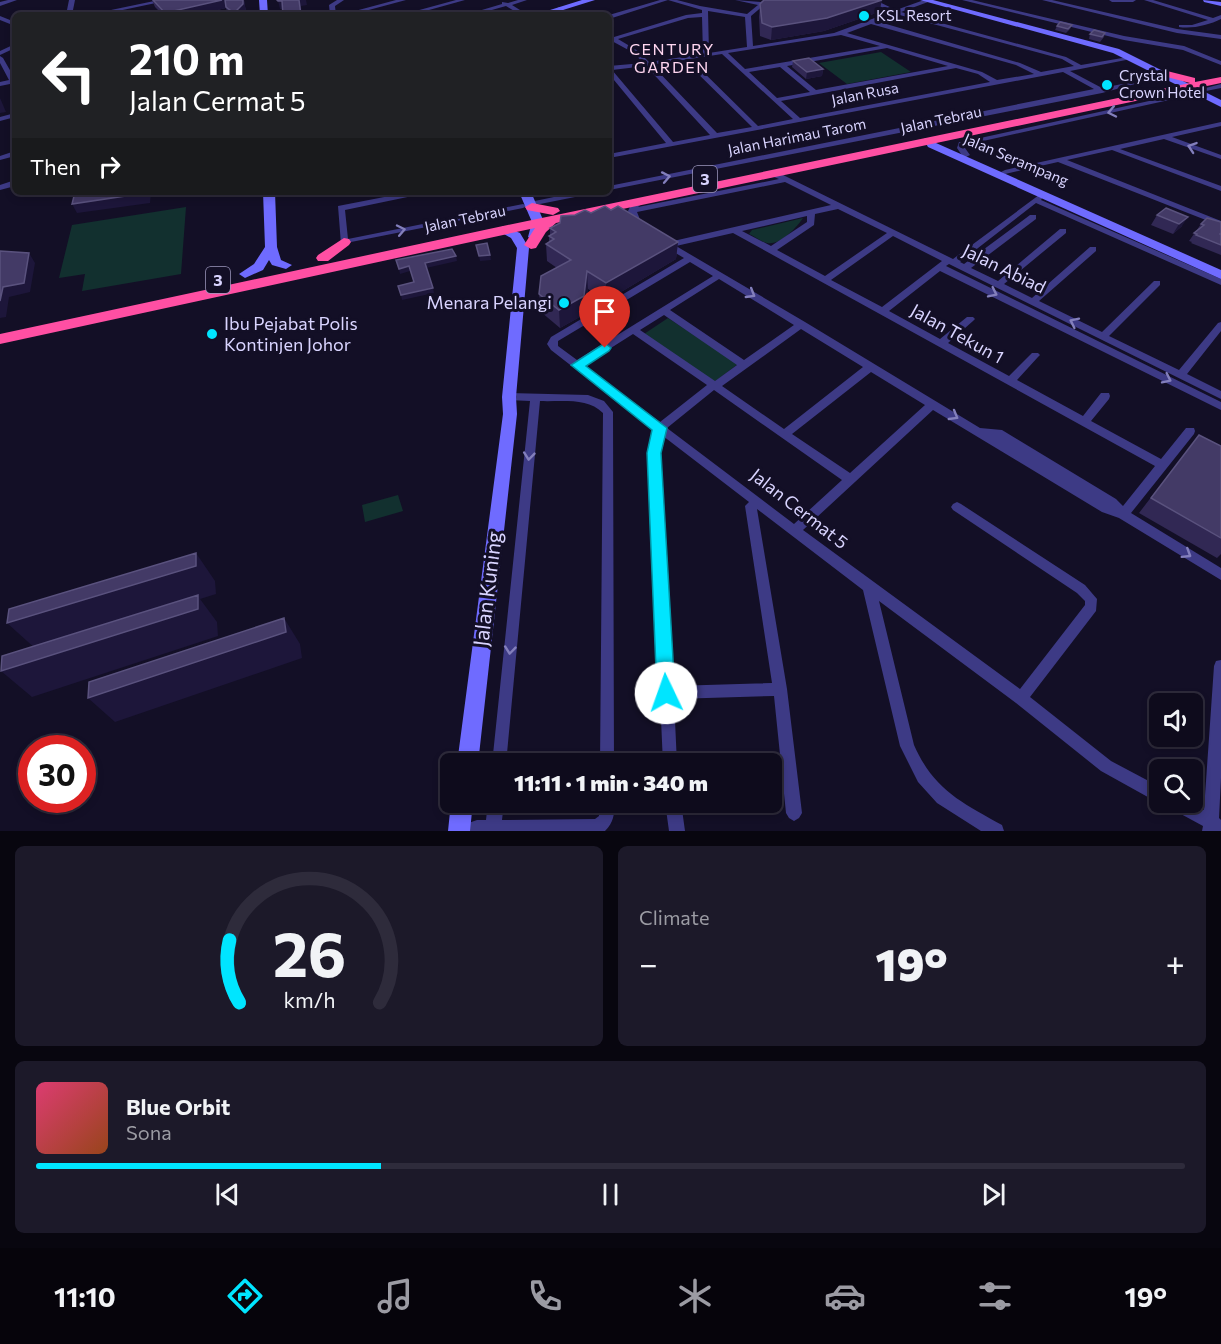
<!DOCTYPE html>
<html lang="en">
<head>
<meta charset="utf-8">
<style>
	:root { --surface:#0e0b1c; --page:#1c1929; --text:#f1f3f6; --muted:#9b9ba3; --line:#2e2b3b; --accent:#00e5ff }
	body { margin:0; font-family:Commissioner,sans-serif; background:var(--page); color:var(--text); height:100vh; display:flex; flex-direction:column; font-size:22px; white-space:nowrap }
	* { box-sizing:border-box; margin:0 }
	p { font-size:20px; color:var(--muted) }
	.icon { flex:none; width:33px; height:33px; fill:none; stroke:currentColor; stroke-width:2; stroke-linecap:round; stroke-linejoin:round }
	.map { position:relative; height:831px; overflow:hidden }
	.sheet { display:flex; flex-direction:column; gap:15px; padding:15px; background:#08060f; flex:1 }
	.sheet>* { flex:none }
	.banner { position:absolute; left:12px; top:12px; width:600px; height:183px; border-radius:9px; box-shadow:0 3px 9px #0003,0 0 0 2px var(--line); background:#202124; color:#fff; overflow:hidden }
	.buttons { position:absolute; left:1149px; top:693px; display:grid; gap:12px }
	.buttons a { display:grid; place-items:center; width:54px; height:54px; border-radius:9px; background:var(--surface); box-shadow:0 3px 9px #0003,0 0 0 2px var(--line); font-size:30px }
	.speed { position:absolute; left:18px; top:735px; display:flex; gap:12px; font-size:30px; font-weight:700; text-align:center }
	.speed>* { display:grid; place-content:center; width:78px; height:78px; border-radius:50%; background:var(--surface); box-shadow:0 3px 9px #0003,0 0 0 2px var(--line); line-height:1 }
	.speed .limit { border:9px solid #d22; background:#fff; color:#111 }
	.pin { position:absolute; display:grid; place-items:center; width:51px; height:51px; color:#fff; margin:-62px -26px; border-radius:50% 50% 50% 0; rotate:-45deg; box-shadow:0 0 6px #0007 }
	.pin .icon { rotate:45deg }
	.me { position:absolute; width:66px; margin:-33px; rotate:357deg; stroke-linejoin:round; filter:drop-shadow(0 0 4px #0008) }
	.turn { display:flex; align-items:center; gap:21px; height:126px; padding:0 18px; font-size:27px }
	.turn .icon { width:78px; height:78px; stroke-width:2.5 }
	.turn b { display:block; font-size:42px; line-height:51px }
	.then { display:flex; align-items:center; height:57px; padding:0 18px; background:#0003; gap:12px; font-size:22px }
	.big { font-size:45px; font-weight:800; line-height:1.1 }
	.sheet .tile { flex:1; display:flex; flex-direction:column; justify-content:center; gap:9px; min-width:0; padding:0 21px; border-radius:9px; background:var(--page) }
	.sheet .dial { align-items:center; gap:0 }
	.dial svg { height:156px; overflow:visible; fill:none; stroke:var(--line); stroke-width:7; stroke-linecap:round; text-anchor:middle }
	.dial text { fill:var(--text); stroke:none }
	.song { display:flex; align-items:center; gap:18px }
	.cover { width:72px; height:72px; border-radius:9px; background:linear-gradient(135deg,hsl(340 70% 55%),hsl(20 70% 35%)) }
	.played { height:6px; border-radius:3px; background:linear-gradient(90deg,var(--accent) 30%,var(--line) 30%) }
	.keys { display:flex; justify-content:space-around; direction:ltr }
	.heat { display:flex; justify-content:space-between; align-items:center; font-size:33px; direction:ltr }
	.sheet .tiles { flex:1; display:grid; gap:15px; grid-template-columns:1fr 1fr }
	.tile:last-child { grid-column:span 2 }
	.trip { position:absolute; left:440px; top:753px; width:342px; height:60px; border-radius:9px; background:var(--surface); box-shadow:0 3px 9px #0003,0 0 0 2px var(--line); font-weight:800; line-height:60px; text-align:center }
	.tabs { display:flex; height:96px; justify-content:space-around; align-items:center; background:#06040b; color:var(--muted) }
	.tabs .icon { width:42px; height:42px }
	.tabs .active { color:var(--accent) }
	.tabs b { font-size:27px; color:var(--text) }
	.map>svg:first-child { display:block }
	.green { fill:#12302f }
	.lines { fill:none; stroke-linecap:round; stroke-linejoin:round }
	.street { fill:#3d3a85; fill-rule:evenodd }
	.secondary { fill:#6f6bff; fill-rule:evenodd }
	.highway { fill:#ff4fa3; fill-rule:evenodd }
	.wall { fill:#312854 }
	.shaded-wall { fill:#1d163a }
	.building { fill:#433a66; stroke:#5a527e; stroke-width:1.5 }
	.oneway { stroke:#837fbc }
	.route { fill:#00e5ff; stroke:#0095a6; stroke-width:1.5 }
	.poi-dot { fill:#00e5ff; stroke:#130f26; stroke-width:2 }
	.labels { text-anchor:middle; stroke-width:6; stroke-linejoin:round; paint-order:stroke }
	.far-poi-label { font-size:15px; fill:#d9d4ff; stroke:#130f26; text-anchor:start }
	.far-street-label { font-size:15px; fill:#d9d4ff; stroke:#130f26 }
	.far-neighbourhood-label { font-size:16px; letter-spacing:1.5px; fill:#ffd6f0; stroke:#130f26 }
	.shield { fill:#130f26; stroke:#9e99be; stroke-width:1.5 }
	.shield-label { font-size:16px; font-weight:bold; fill:#d9d4ff }
	.street-label { font-size:18px; fill:#d9d4ff; stroke:#130f26 }
	.poi-label { font-size:18px; fill:#d9d4ff; stroke:#130f26; text-anchor:end }
	.near-street-label { font-size:21px; fill:#d9d4ff; stroke:#130f26 }
</style>
</head>
<body>
<div class="map">
<svg width="1221" height="831" viewBox="0 0 1221 831">
	<rect width="100%" height="100%" fill="#130f26"/>
	<path class="green" d="M881,52L911,72L847,84L819,63Z
		M186,207L181,274L82,291L85,274L59,278L72,225Z
		M803,218C797,227 780,246 767,243C761,242 755,236 749,234L752,230Z
		M668,318L738,364L714,382L644,334Z
		M398,495L403,511L365,522L362,505Z"/>
	<g class="lines">
		<path class="street" d="M8,0H17L0,6V2Z
			M69,0H75L72,15H66Z
			M159,0H170L99,15H87Z
			M337,0H344L335,6L336,15H330L329,5Z
			M396,0H406L350,15H340Z
			M456,0H465L411,15H401Z
			M518,0H527L512,5L528,15H521L506,6L474,15H465L502,4V2L508,3Z
			M660,0H677L700,6L747,14L758,5L735,0L761,2L764,0H770L751,16L753,46L834,33L891,12L868,0H875L896,10L924,0H928V2L901,12L1066,57L1081,65L1128,57V59L1126,60L1070,71L1102,88L1132,82L1135,84L1102,93L609,190V186L1094,89L1063,72L609,158V154L666,143L609,74V66L643,63L634,53L610,40L609,34L614,37L686,15L702,13V10L668,0L609,19V15ZM708,11L745,17L747,47L709,53ZM896,14L1062,59L1074,66L1041,72L1020,63L876,21ZM702,17L703,54L649,62L638,51L618,39L688,18ZM871,24L1016,65L1034,74L997,80L982,72L847,33ZM841,35L880,46L745,69L728,53ZM887,48L948,66L816,90L787,66ZM722,54L793,119L758,126L690,59ZM684,60L752,127L717,133L652,65ZM646,66L710,135L673,142L612,70ZM780,67L810,92L777,98L749,72ZM956,68L978,74L990,82L800,118L781,101Z
			M962,0H972L1124,36L1184,46L1221,61V65L1183,50L1124,40Z
			M1042,0H1052L1177,29L1221,35V39L1177,33Z
			M1109,0H1136L1133,2H1112Z
			M1144,0H1153L1213,18L1221,15V19C1209,25 1193,29 1179,27V25H1192L1208,20Z
			M559,7L572,14L573,15H566L557,10L556,9Z
			M0,16L15,22V26L0,20Z
			M15,44V48L0,55V51Z
			M0,56L3,58L15,79V83L0,86V82L9,80L0,63Z
			M1221,84V88L1201,92L1198,90Z
			M1190,92L1192,93V95L965,145V148L970,155L966,157H963L957,148L959,142H962Z
			M15,113V117L0,121V117Z
			M1221,122V126L1172,137L1221,155V159L1164,139L1120,149L1221,186V191L1112,150L1067,160L1221,221V226L1058,162L1005,174L1001,172L1005,170Z
			M12,152H15V156L0,160V156Z
			M769,171H775L953,259L1039,195L1043,197L1041,200L1221,279V285L1036,203L960,262L964,264L1030,215H1036V219L971,268L998,281L1060,229H1066V233L1004,284L1032,298L1090,247H1096V251L1039,301L1102,332L1154,281H1160V285L1109,336L1179,370L1218,323L1221,322V331L1187,374L1221,391V399L949,264L946,266L1221,402V410L940,271L889,311L940,339L967,317H973L975,319L973,321L948,343L1009,376L1032,353H1038L1040,355L1038,357L1017,380L1083,416L1101,393H1109L1110,396L1109,399L1091,421L1161,459L1186,428H1194L1195,431L1194,434L1131,513L1221,568V580L1119,518L1102,512L933,410L803,530L1020,689L1085,605V601L1077,593L953,510L951,507L953,504L957,502L961,504L1085,585L1097,599L1096,611L1030,697L1111,761L1160,787V802H1163L1160,804L1155,801L1101,771L1016,703L879,601L914,745C934,790 961,802 1002,825L1004,831H981L937,803L918,782L900,746L863,590L757,509L787,689L802,813L799,818L794,821L789,818L786,813L774,696L674,699L677,764H663L649,449L654,430L551,350L547,344L551,337L684,258L662,245V241L669,242L831,205L785,182L637,212L643,227L639,229L635,227L628,211L632,203L642,198L646,200L638,207L779,179L769,175ZM838,209L887,233L825,276L777,250L814,225L815,214ZM807,216V222L771,246L742,231ZM733,233L1155,466L1123,506L1116,499L1002,430L980,428L805,322L676,246ZM893,236L942,261L882,307L831,280ZM690,262L713,276L577,360L558,346V341ZM719,279L794,325L744,360L670,310ZM664,315L737,365L715,381L640,330ZM801,329L863,367L784,429L722,386ZM633,334L707,385L660,422L584,365ZM871,372L925,405L850,473L792,434ZM714,390L842,480L794,524L667,428ZM663,436L749,502L745,506L772,683L673,686L659,449Z
			M12,181H15V186L0,190V185Z
			M410,192H426L422,194L345,210L348,239L523,204L527,206L523,208L341,244L338,206Z
			M578,192H594L590,194L530,206L526,204L530,202Z
			M509,393L588,395L604,401L613,412L614,764H600L603,413C587,397 561,402 540,401L506,764H492L530,401L505,400L504,397L505,394Z
			M1221,660V778L1219,818L1221,820V831H1202L1203,826L1168,807L1166,802H1189L1204,810L1214,666L1216,661Z
			M488,802H504L502,820L595,819L599,816V802H615C614,815 614,822 605,831H461L463,825L477,820H486Z
			M665,802H681L685,831H669Z"/>
		<path class="secondary" d="M259,0H267L268,15H260Z
			M582,0H595L547,15H534Z
			M920,0H933L1119,49L1221,100V107L1113,53Z
			M1203,0L1221,2V6L1204,2Z
			M925,138H933L936,143L1221,270V279L928,147L924,140Z
			M263,192H275L277,247L281,260L292,265L286,269L272,265L269,260L263,270L245,278L239,274L254,264L265,247Z
			M519,192H531L544,222L538,240L534,241L528,237L532,222Z
			M503,226L520,233L529,248L516,397L517,414L478,764H457L503,414L502,397L517,248L511,238L497,230Z
			M451,802H473L470,831H448Z"/>
		<path class="highway" d="M1163,70L1195,78V82L1221,77V83L556,223L546,232L536,248L531,249L524,245L535,228L0,344V334L503,226L1190,83L1159,75L1158,73Z
			M532,203L558,208L560,211L553,215L527,210L525,207Z
			M344,238L349,239L351,242L349,245L328,261H318L316,258L318,255Z"/>
	</g>
	<path class="wall" d="M152,0H244L246,12L243,15H228L226,8L196,15H163L155,7Z
		M882,0L879,12L824,31L771,40L760,36L759,17L760,4Z
		M1072,25L1070,29L1066,33L1055,30L1057,26Z
		M1105,33L1104,37L1100,42L1089,39L1090,34Z
		M793,61L823,69L822,76L806,79L792,67Z
		M1166,208L1182,226L1173,234L1151,225L1157,215Z
		M611,210L678,242L676,259L606,301L588,289L585,314L560,328L541,312L539,294L557,268L547,261L546,244L549,242V236L550,235V228L575,215Z
		M1221,222V255L1191,243L1192,242L1189,241L1201,224Z
		M1199,435L1221,446V554L1217,558L1139,513Z"/>
	<path class="shaded-wall" d="M222,0H225L226,8L196,15H166L165,13Z
		M243,0H244L246,12L243,15H235L234,13Z
		M299,0H306L307,5L301,6L302,15H301Z
		M882,0L879,12L824,31L771,40L772,27Z
		M278,1H282L284,9H280Z
		M823,69L822,76L806,79L807,72Z
		M0,98L6,112L0,113Z
		M145,192H151L150,203L77,213L72,204Z
		M1188,217L1182,226L1173,234L1179,224Z
		M678,242L676,259L606,301V283Z
		M29,253L35,263L30,292L9,297L6,317L0,318V301L3,287Z
		M490,255L491,260L480,261L479,256Z
		M456,256L457,261L426,268L425,263Z
		M409,266L410,271L400,274L399,269Z
		M587,271L588,289L585,314L560,328L559,310Z
		M433,288L434,293L402,300L401,295Z
		M196,553L215,581L216,594L200,599L217,622L218,636L32,697L1,671L37,650L7,623Z
		M284,618L300,644L302,658L115,722L88,698Z"/>
	<path class="building" d="M153,0H222L165,13Z
		M225,0H243V4L234,13L226,7Z
		M277,0H299L301,15H283L282,1H278Z
		M764,0H882L827,18L772,27L762,23L760,4Z
		M1060,22L1072,25L1068,29L1057,26Z
		M1094,30L1105,33L1102,37L1090,34Z
		M809,58L823,69L807,72L793,61Z
		M75,192H145V193L72,204Z
		M605,206L611,210L618,206L678,242L606,283L587,271L584,296L559,310L539,294L541,276L571,260L546,244L554,239L549,236L556,232L550,228L560,223L561,216L575,215L585,210L591,213Z
		M1166,208L1188,217L1179,224L1157,215Z
		M1207,218L1221,222V233L1220,234L1221,235V245L1196,235L1197,234L1194,233L1204,225L1201,224Z
		M487,243L490,255L479,256L476,245Z
		M452,249L456,256L425,263L433,288L401,295L398,286L414,282L409,266L399,269L396,260Z
		M0,251L29,253L24,283L3,287L0,301Z
		M1199,435L1221,446V538L1151,498Z
		M196,553V566L7,623L9,609Z
		M198,595V609L1,671L2,656Z
		M284,618L286,632L88,698L89,682Z"/>
	<defs><path id="oneway-chevron" d="M-2-3.5L2.5 0L-2 3.5" fill="none" stroke-width="1.6" stroke-linecap="round" stroke-linejoin="round" transform="scale(1.5)"/></defs>
	<g class="oneway">
		<use href="#oneway-chevron" transform="translate(1112 112) rotate(168)"/>
		<use href="#oneway-chevron" transform="translate(1192 147) rotate(-161)"/>
		<use href="#oneway-chevron" transform="translate(666 177) rotate(-11)"/>
		<use href="#oneway-chevron" transform="translate(401 230) rotate(-12)"/>
		<use href="#oneway-chevron" transform="translate(993 293) rotate(26)"/>
		<use href="#oneway-chevron" transform="translate(751 294) rotate(31)"/>
		<use href="#oneway-chevron" transform="translate(1074 322) rotate(-154)"/>
		<use href="#oneway-chevron" transform="translate(1167 379) rotate(26)"/>
		<use href="#oneway-chevron" transform="translate(954 416) rotate(30)"/>
		<use href="#oneway-chevron" transform="translate(529 456) rotate(96)"/>
		<use href="#oneway-chevron" transform="translate(1187 554) rotate(32)"/>
		<use href="#oneway-chevron" transform="translate(510 650) rotate(96)"/>
	</g>
	<path class="route" d="M605,343L611,348L609,351L586,366L667,428L661,453L675,693L672,699L666,702L659,699L657,693L647,453L652,430L571,365Z"/>
	<g class="poi-dot">
		<circle cx="864" cy="16" r="6"/>
		<circle cx="1107" cy="85" r="6"/>
		<circle cx="564" cy="303" r="6"/>
		<circle cx="212" cy="334" r="6"/>
	</g>
	<g class="labels">
		<g class="far-poi-label">
			<text x="876" y="21">KSL Resort</text>
			<text x="1119" y="81">Crystal<tspan x="1119" dy="17">Crown Hotel</tspan></text>
		</g>
		<g class="far-street-label">
			<text transform="translate(865 94) rotate(-11)" y="5">Jalan Rusa</text>
			<text transform="translate(941 120) rotate(-12)" y="5">Jalan Tebrau</text>
			<text transform="translate(797 137) rotate(-11)" y="5">Jalan Harimau Tarom</text>
			<text transform="translate(1016 160) rotate(23)" y="5">Jalan Serampang</text>
			<text transform="translate(465 219) rotate(-12)" y="5">Jalan Tebrau</text>
		</g>
		<g class="far-neighbourhood-label">
			<text x="672" y="55">CENTURY<tspan x="672" dy="18">GARDEN</tspan></text>
		</g>
		<g class="shield">
			<rect x="693" y="166" width="24" height="26" rx="4.5"/>
			<rect x="206" y="267" width="24" height="26" rx="4.5"/>
		</g>
		<g class="shield-label">
			<text x="705" y="185">3</text>
			<text x="218" y="286">3</text>
		</g>
		<g class="street-label">
			<text transform="translate(1004 269) rotate(26)" y="6">Jalan Abiad</text>
			<text transform="translate(957 334) rotate(29)" y="6">Jalan Tekun 1</text>
			<text transform="translate(799 509) rotate(38)" y="6">Jalan Cermat 5</text>
		</g>
		<g class="poi-label">
			<text x="552" y="309">Menara Pelangi</text>
			<text x="224" y="330" text-anchor="start">Ibu Pejabat Polis<tspan x="224" dy="21">Kontinjen Johor</tspan></text>
		</g>
		<g class="near-street-label">
			<text transform="translate(488 589) rotate(-83)" y="7">Jalan Kuning</text>
		</g>
	</g>
</svg>
<div class="buttons">
<a><svg class="icon" aria-label="sound" viewBox="0 0 24 24"><path d="M4 9h4l5-4v14l-5-4H4zM17 9q2 3 0 6"/></svg></a>
<a><svg class="icon" aria-label="search" viewBox="0 0 24 24"><circle cx="10" cy="10" r="6"/><path d="M15 15l6 6"/></svg></a>
</div>
<div class="speed"><div class="limit">30</div></div>
<div class="pin" style="left:605px;top:348px;background:#d93025"><svg class="icon" aria-label="arrive" viewBox="0 0 24 24"><path d="M6 21V4h12l-3 4 3 4H6"/></svg></div>
<svg class="me" style="left:666px;top:693px" viewBox="-20 -20 40 40"><circle r="19" fill="#fff"/><path d="M0-13L10 11 0 6-10 11z" fill="#00e5ff"/></svg>
<div class="trip">11:11 · 1 min · 340 m</div>
<div class="banner">
<div class="turn"><svg class="icon" aria-label="left" viewBox="0 0 24 24"><path d="M17 20v-9H6M10 6l-5 5 5 5"/></svg><div><b>210 m</b>Jalan Cermat 5</div></div>
<div class="then">Then<svg class="icon" aria-label="right" viewBox="0 0 24 24"><path d="M7 20v-9h11M14 6l5 5-5 5"/></svg></div>
</div>
</div>
<section class="sheet">
<div class="tiles">
<div class="tile dial"><svg viewBox="0 0 100 80">
<path d="M14 69A42 42 0 1 1 86 69"/>
<path d="M14 69A42 42 0 0 1 9 37" stroke="#00e5ff"/>
<text x="50" y="56" font-size="32" font-weight="700">26</text>
<text x="50" y="72" font-size="11">km/h</text>
</svg></div>
<div class="tile"><p>Climate</p>
<div class="heat"><a>−</a><b class="big">19°</b><a>+</a></div>
</div>
<div class="tile">
<div class="song"><i class="cover"></i><div><b>Blue Orbit</b><p>Sona</p></div></div>
<div class="played"></div>
<div class="keys"><svg class="icon" aria-label="previous" viewBox="0 0 24 24"><path d="M18 5L8 12l10 7zM5 5v14"/></svg><svg class="icon" aria-label="pause" viewBox="0 0 24 24"><path d="M8 5v14M16 5v14"/></svg><svg class="icon" aria-label="next" viewBox="0 0 24 24"><path d="M6 5l10 7-10 7zM19 5v14"/></svg></div>
</div>
</div>
</section>
<nav class="tabs">
<b>11:10</b>
<svg class="icon active" aria-label="directions" viewBox="0 0 24 24"><path d="M12 3l9 9-9 9-9-9zM9 14v-3h6M13 9l2 2-2 2"/></svg>
<svg class="icon" aria-label="music" viewBox="0 0 24 24"><path d="M9 18V5l10-2v13"/><circle cx="6" cy="18" r="3"/><circle cx="16" cy="16" r="3"/></svg>
<svg class="icon" aria-label="phone" viewBox="0 0 24 24"><path d="M5 4h4l2 5-3 2q2 4 5 5l2-3 5 2v4C11 20 4 13 5 4z"/></svg>
<svg class="icon" aria-label="climate" viewBox="0 0 24 24"><path d="M12 3v18M4 7l16 10M4 17L20 7"/></svg>
<svg class="icon" aria-label="car" viewBox="0 0 24 24"><path d="M5 17H2v-5l4-1 3-4h7l3 4 3 1v5h-3M9 17h6M6 11h13"/><circle cx="7" cy="17" r="2"/><circle cx="17" cy="17" r="2"/></svg>
<svg class="icon" aria-label="filters" viewBox="0 0 24 24"><path d="M4 7h16M4 17h16"/><circle cx="9" cy="7" r="2"/><circle cx="15" cy="17" r="2"/></svg>
<b>19°</b>
</nav>
</body>
</html>
